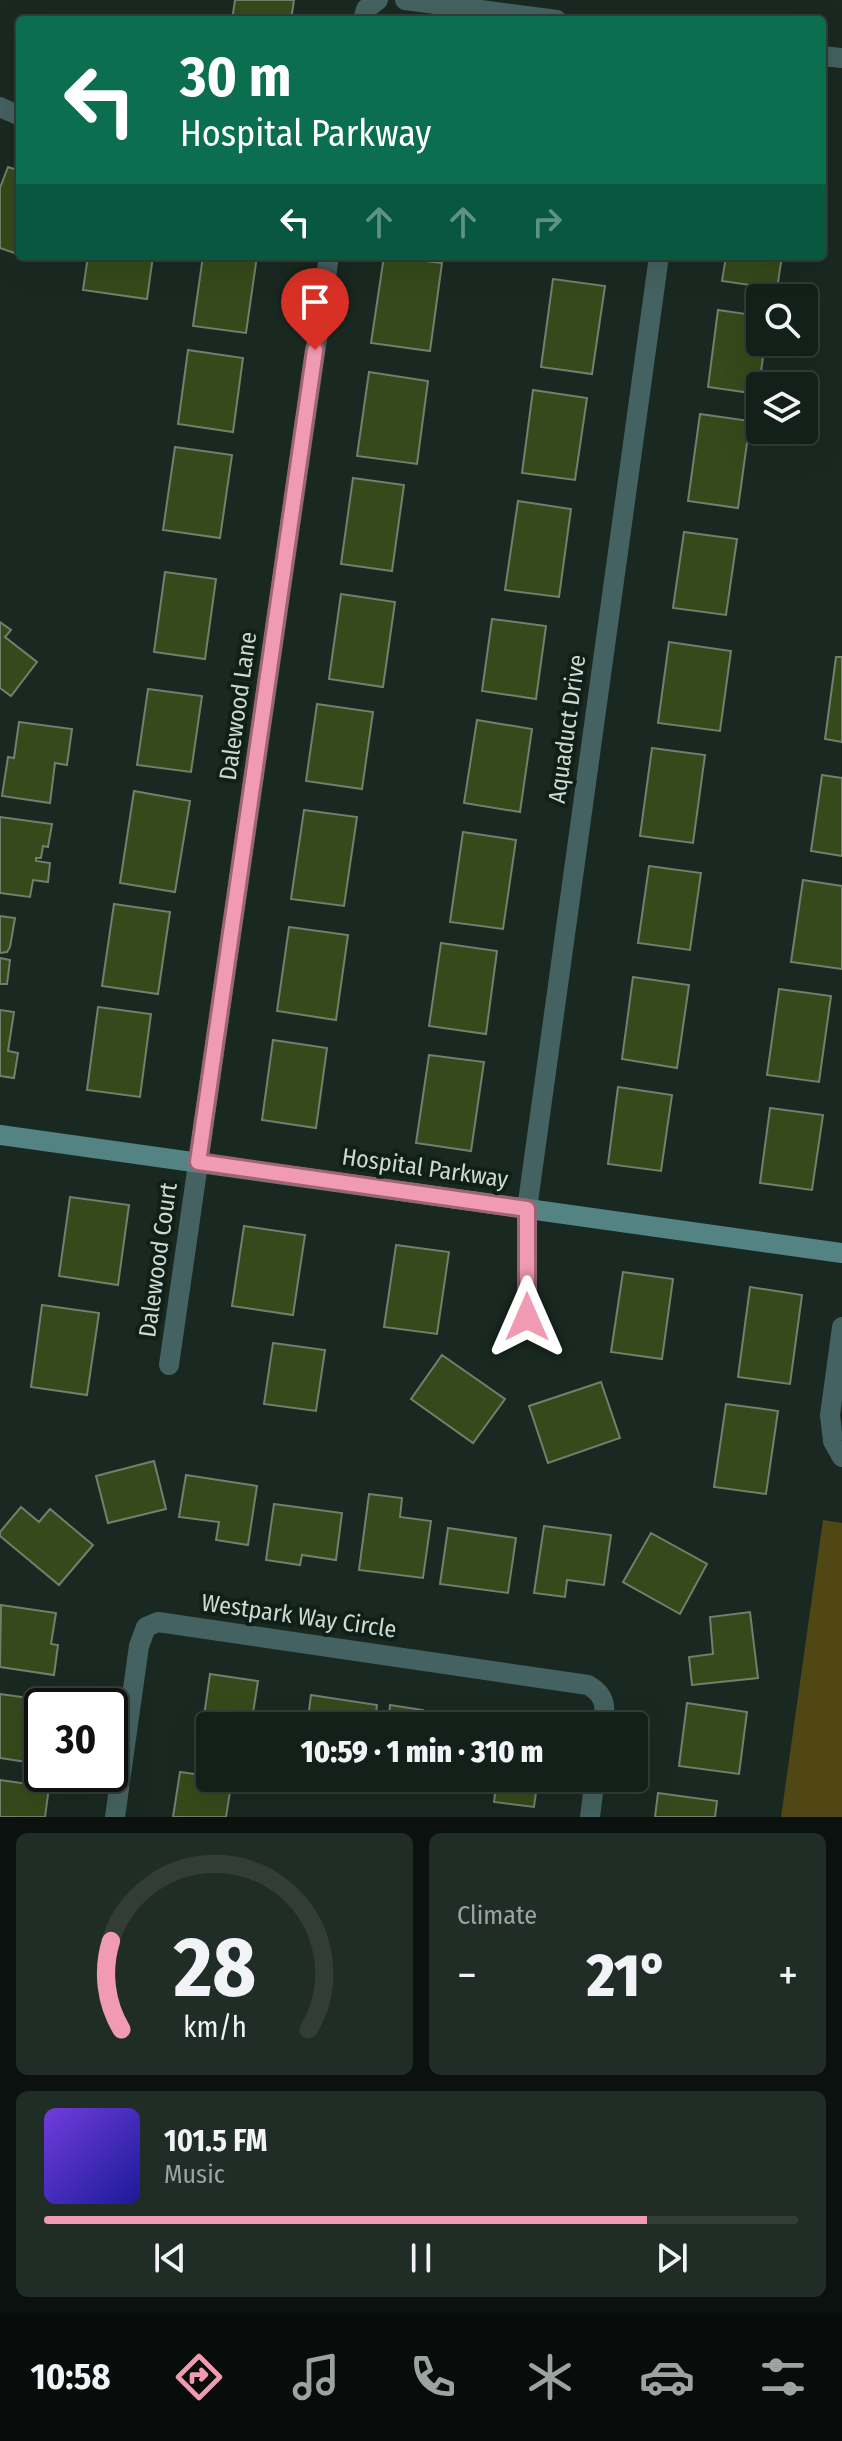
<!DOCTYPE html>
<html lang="en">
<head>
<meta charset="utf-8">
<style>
	:root { --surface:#131f19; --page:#202c26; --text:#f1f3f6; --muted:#9da2a2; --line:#323d38; --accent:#f19ab3 }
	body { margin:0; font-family:"Fira Sans Condensed",sans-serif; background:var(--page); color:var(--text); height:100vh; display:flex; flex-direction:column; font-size:30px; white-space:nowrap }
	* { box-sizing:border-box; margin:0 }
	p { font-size:26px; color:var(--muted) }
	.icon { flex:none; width:44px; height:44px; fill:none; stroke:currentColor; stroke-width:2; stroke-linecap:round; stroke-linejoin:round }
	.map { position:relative; height:1817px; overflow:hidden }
	.sheet { display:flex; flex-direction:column; gap:16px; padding:16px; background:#0a110e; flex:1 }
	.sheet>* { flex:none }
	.banner { position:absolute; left:16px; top:16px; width:810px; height:244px; border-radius:8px; box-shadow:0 8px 32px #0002,0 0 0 2px var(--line); background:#0b6e4f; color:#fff; overflow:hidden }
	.buttons { position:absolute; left:746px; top:284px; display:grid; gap:16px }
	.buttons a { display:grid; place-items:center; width:72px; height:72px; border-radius:8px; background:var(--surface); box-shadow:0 8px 32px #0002,0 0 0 2px var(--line); font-size:40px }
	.speed { position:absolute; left:24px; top:1688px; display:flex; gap:16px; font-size:40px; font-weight:700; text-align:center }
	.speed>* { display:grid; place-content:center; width:104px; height:104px; border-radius:50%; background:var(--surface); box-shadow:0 8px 32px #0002,0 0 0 2px var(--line); line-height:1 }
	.speed .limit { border:4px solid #111; border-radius:12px; background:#fff; color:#111 }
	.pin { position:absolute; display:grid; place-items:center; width:68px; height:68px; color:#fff; margin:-82px -34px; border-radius:50% 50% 50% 0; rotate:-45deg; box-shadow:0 0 8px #0007 }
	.pin .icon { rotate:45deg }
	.me { position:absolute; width:88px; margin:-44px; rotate:0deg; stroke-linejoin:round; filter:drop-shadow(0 0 6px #0008) }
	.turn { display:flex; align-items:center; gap:28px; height:168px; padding:0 32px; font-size:36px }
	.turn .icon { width:104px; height:104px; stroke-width:2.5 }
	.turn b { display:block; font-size:56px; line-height:68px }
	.lanes { display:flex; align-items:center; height:76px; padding:0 32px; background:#0003; justify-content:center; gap:40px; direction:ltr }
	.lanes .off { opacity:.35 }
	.big { font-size:60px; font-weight:800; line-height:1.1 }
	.sheet .tile { flex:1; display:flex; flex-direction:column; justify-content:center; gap:12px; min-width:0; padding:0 28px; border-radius:12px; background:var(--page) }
	.sheet .dial { align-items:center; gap:0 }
	.dial svg { height:208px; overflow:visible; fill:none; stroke:var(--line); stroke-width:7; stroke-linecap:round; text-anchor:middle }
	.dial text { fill:var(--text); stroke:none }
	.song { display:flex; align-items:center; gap:24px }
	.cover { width:96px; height:96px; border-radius:12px; background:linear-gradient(135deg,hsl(260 70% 55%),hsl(240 70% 35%)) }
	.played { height:8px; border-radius:4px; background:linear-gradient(90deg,var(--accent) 80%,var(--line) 80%) }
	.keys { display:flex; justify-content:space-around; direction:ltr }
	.heat { display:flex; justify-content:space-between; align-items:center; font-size:44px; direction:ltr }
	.sheet .tiles { flex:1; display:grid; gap:16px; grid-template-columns:1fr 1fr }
	.tile:last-child { grid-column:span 2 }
	.trip { position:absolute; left:196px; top:1712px; width:452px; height:80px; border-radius:8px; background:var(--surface); box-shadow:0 8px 32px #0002,0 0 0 2px var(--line); font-weight:800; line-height:80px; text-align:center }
	.tab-bar { display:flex; height:128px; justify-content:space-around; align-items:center; background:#080c0a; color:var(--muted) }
	.tab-bar .icon { width:56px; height:56px }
	.tab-bar .active { color:var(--accent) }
	.tab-bar b { font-size:36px; color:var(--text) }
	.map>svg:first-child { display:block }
	.green { fill:#514715 }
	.building { fill:#354a1a; stroke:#757e6d; stroke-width:2 }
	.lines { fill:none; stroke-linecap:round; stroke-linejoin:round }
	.street { stroke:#446261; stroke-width:20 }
	.secondary { stroke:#538483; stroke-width:20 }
	.route-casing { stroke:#9d6474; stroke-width:20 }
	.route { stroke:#f19ab3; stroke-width:14 }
	.labels { text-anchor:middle; stroke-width:8; stroke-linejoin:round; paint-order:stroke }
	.street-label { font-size:24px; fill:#cfd9d4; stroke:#0f2018 }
</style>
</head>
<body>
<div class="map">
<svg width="842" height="1817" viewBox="0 0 842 1817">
	<rect width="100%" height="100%" fill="#192921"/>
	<path class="green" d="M823,1520L842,1523V1817H781Z"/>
	<path class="building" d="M235,0H294L291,20H232Z
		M8,167L20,171V255L0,248V188Z
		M88,256H153L147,299L83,290Z
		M203,256H257L246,333L193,326Z
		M384,256L442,263L430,351L371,343Z
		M726,256H782L777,289L722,281Z
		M553,279L605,286L592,374L541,367Z
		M718,310L760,316V342H765L758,394L708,387Z
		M188,350L243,358L233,432L178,424Z
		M369,372L428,381L417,464L357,456Z
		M533,390L587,398L575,480L522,473Z
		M700,414L750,421L738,508L688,501Z
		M175,447L232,455L220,538L163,530Z
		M353,478L404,485L392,571L341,564Z
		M518,501L571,509L559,597L505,590Z
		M684,532L737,539L726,615L673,608Z
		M165,572L216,579L205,659L154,652Z
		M341,594L395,602L383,687L329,679Z
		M492,619L546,626L536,699L482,691Z
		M0,622L11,630L5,637L37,662L11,696L0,688Z
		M669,642L731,651L720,731L658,723Z
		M836,657H842V742L825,739Z
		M148,689L202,696L191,772L137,765Z
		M317,704L373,712L362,789L306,781Z
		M477,720L532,729L520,812L464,803Z
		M19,722L72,729L67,765L55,763L50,803L2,796L8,757L14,758Z
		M652,748L705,755L693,843L640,836Z
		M822,775L842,778V856L811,851Z
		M134,791L190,801L175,892L120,883Z
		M304,810L357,817L344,906L291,899Z
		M0,817L52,824L48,847L43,846L41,858H36V861L50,863L48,882L33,880L30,897L0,893Z
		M463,832L516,840L503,929L450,922Z
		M649,866L701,873L690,950L638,943Z
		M803,880L842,886V969L791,962Z
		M114,904L170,912L158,994L102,986Z
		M0,916L15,918L10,947L7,952L0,953Z
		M289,927L348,935L336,1020L277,1011Z
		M441,943L497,951L486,1034L429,1026Z
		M0,958L10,960L7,984H0Z
		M633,977L689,985L677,1068L622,1059Z
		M779,989L831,996L819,1082L767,1075Z
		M98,1007L151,1014L140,1097L87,1090Z
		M0,1010L14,1012L8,1051L18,1053L14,1078L0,1076Z
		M273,1040L327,1048L316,1128L262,1120Z
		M429,1055L484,1062L471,1151L416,1143Z
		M618,1087L672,1095L661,1171L608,1164Z
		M770,1108L823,1115L812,1190L760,1183Z
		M70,1197L129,1205L118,1285L59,1276Z
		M244,1226L305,1235L293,1315L232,1306Z
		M396,1245L449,1252L437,1334L384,1327Z
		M623,1272L673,1279L662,1359L611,1352Z
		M750,1287L802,1295L790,1384L738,1377Z
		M42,1305L99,1313L87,1395L31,1387Z
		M273,1343L325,1350L316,1411L264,1404Z
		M442,1355L505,1399L473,1443L411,1399Z
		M601,1382L620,1438L548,1463L529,1406Z
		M726,1404L778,1411L766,1494L714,1487Z
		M154,1461L166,1509L108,1523L96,1476Z
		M186,1475L257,1486L248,1545L216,1540L219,1522L179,1517Z
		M369,1494L402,1498L400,1517L431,1521L423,1578L359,1570Z
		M274,1504L342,1513L336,1560L302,1555L300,1565L266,1560Z
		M21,1507L39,1522L50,1509L93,1545L59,1585L0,1536V1532Z
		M544,1526L611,1535L604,1585L567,1580L565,1597L534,1593Z
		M448,1528L516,1538L508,1593L440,1584Z
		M651,1533L707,1564L680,1614L623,1582Z
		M1,1605L56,1613L51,1644L58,1645L54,1675L0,1667Z
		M750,1612L758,1678L692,1685L689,1657L713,1654L710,1617Z
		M210,1674L258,1681L251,1726H210V1745L200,1744Z
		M0,1694L65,1703L64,1706H42L40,1764L0,1758Z
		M311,1695L377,1705L374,1726H307Z
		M687,1703L747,1712L739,1774L679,1766Z
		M390,1705L423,1710L422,1718L458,1723L457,1726H388Z
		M477,1716L545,1725V1726H475Z
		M180,1772L232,1779L226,1817H173Z
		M497,1778H538L534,1807L494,1802Z
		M0,1780L49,1787L45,1817H0Z
		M658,1793L717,1801L715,1817H655Z"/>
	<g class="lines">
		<path class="street" d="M405,0L557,20
			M363,20L366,9L378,0
			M822,56L842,58
			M0,107L20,116
			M527,1317V1209L659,256
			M842,1327L830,1415L833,1441L842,1457
			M169,1365L329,256
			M115,1817L139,1646L146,1627L158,1622L588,1685C606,1695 606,1707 603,1726
			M590,1817L595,1778"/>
		<path class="secondary" d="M0,1135L842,1253"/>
	</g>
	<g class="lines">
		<g class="route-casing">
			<path id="route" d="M315,350L198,1162L527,1209V1317"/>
		</g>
		<use href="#route" class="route"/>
	</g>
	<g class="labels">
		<g class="street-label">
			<text transform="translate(238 706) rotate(-82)" y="8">Dalewood Lane</text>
			<text transform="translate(567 729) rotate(-82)" y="8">Aquaduct Drive</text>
			<text transform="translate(425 1168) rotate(8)" y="8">Hospital Parkway</text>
			<text transform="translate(158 1260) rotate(-82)" y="8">Dalewood Court</text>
			<text transform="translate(299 1616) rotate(8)" y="8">Westpark Way Circle</text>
		</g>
	</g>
</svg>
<div class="buttons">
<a><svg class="icon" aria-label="search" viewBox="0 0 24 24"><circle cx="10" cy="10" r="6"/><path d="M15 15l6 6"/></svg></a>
<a><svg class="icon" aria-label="layers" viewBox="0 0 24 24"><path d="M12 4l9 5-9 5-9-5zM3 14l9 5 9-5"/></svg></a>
</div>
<div class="speed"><div class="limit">30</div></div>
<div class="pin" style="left:315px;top:350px;background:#d93025"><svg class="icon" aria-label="arrive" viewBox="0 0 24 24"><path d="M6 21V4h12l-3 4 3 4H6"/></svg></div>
<svg class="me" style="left:527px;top:1317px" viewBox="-20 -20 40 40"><path d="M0-17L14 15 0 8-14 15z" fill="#f19ab3" stroke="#fff" stroke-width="4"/></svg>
<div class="trip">10:59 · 1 min · 310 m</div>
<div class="banner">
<div class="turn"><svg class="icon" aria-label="left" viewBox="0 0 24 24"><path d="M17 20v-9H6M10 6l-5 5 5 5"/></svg><div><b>30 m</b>Hospital Parkway</div></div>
<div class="lanes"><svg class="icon" aria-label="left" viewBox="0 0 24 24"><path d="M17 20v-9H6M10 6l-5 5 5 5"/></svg><svg class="icon off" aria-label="ahead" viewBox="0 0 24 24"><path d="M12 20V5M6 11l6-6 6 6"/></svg><svg class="icon off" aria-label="ahead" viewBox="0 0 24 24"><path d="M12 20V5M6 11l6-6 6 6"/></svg><svg class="icon off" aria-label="right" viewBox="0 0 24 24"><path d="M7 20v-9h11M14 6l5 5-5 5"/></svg></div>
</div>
</div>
<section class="sheet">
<div class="tiles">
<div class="tile dial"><svg viewBox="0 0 100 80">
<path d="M14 69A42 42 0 1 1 86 69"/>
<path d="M14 69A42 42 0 0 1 10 35" stroke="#f19ab3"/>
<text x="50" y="56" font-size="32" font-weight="700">28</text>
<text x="50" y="72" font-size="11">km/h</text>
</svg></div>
<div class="tile"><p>Climate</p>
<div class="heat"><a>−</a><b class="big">21°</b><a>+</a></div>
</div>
<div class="tile">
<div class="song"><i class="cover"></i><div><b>101.5 FM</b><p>Music</p></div></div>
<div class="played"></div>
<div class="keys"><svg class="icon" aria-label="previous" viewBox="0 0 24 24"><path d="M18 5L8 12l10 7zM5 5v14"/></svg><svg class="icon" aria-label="pause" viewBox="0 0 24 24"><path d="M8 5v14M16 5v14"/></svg><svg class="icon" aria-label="next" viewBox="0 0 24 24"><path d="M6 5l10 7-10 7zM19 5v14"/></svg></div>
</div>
</div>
</section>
<nav class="tab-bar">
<b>10:58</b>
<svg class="icon active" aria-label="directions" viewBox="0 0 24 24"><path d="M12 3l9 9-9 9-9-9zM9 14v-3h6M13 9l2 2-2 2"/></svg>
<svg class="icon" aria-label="music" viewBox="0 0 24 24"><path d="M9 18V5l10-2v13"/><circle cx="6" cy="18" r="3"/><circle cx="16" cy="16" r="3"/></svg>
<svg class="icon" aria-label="phone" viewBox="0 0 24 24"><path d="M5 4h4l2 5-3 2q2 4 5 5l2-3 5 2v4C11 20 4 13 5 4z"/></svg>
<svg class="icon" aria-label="climate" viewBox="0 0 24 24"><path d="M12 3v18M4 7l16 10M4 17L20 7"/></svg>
<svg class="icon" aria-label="car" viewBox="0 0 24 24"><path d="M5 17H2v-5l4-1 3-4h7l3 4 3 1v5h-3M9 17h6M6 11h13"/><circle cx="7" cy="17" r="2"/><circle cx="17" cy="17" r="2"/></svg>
<svg class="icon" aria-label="filters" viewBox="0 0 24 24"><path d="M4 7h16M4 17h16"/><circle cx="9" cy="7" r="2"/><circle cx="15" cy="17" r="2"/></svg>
</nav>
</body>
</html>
